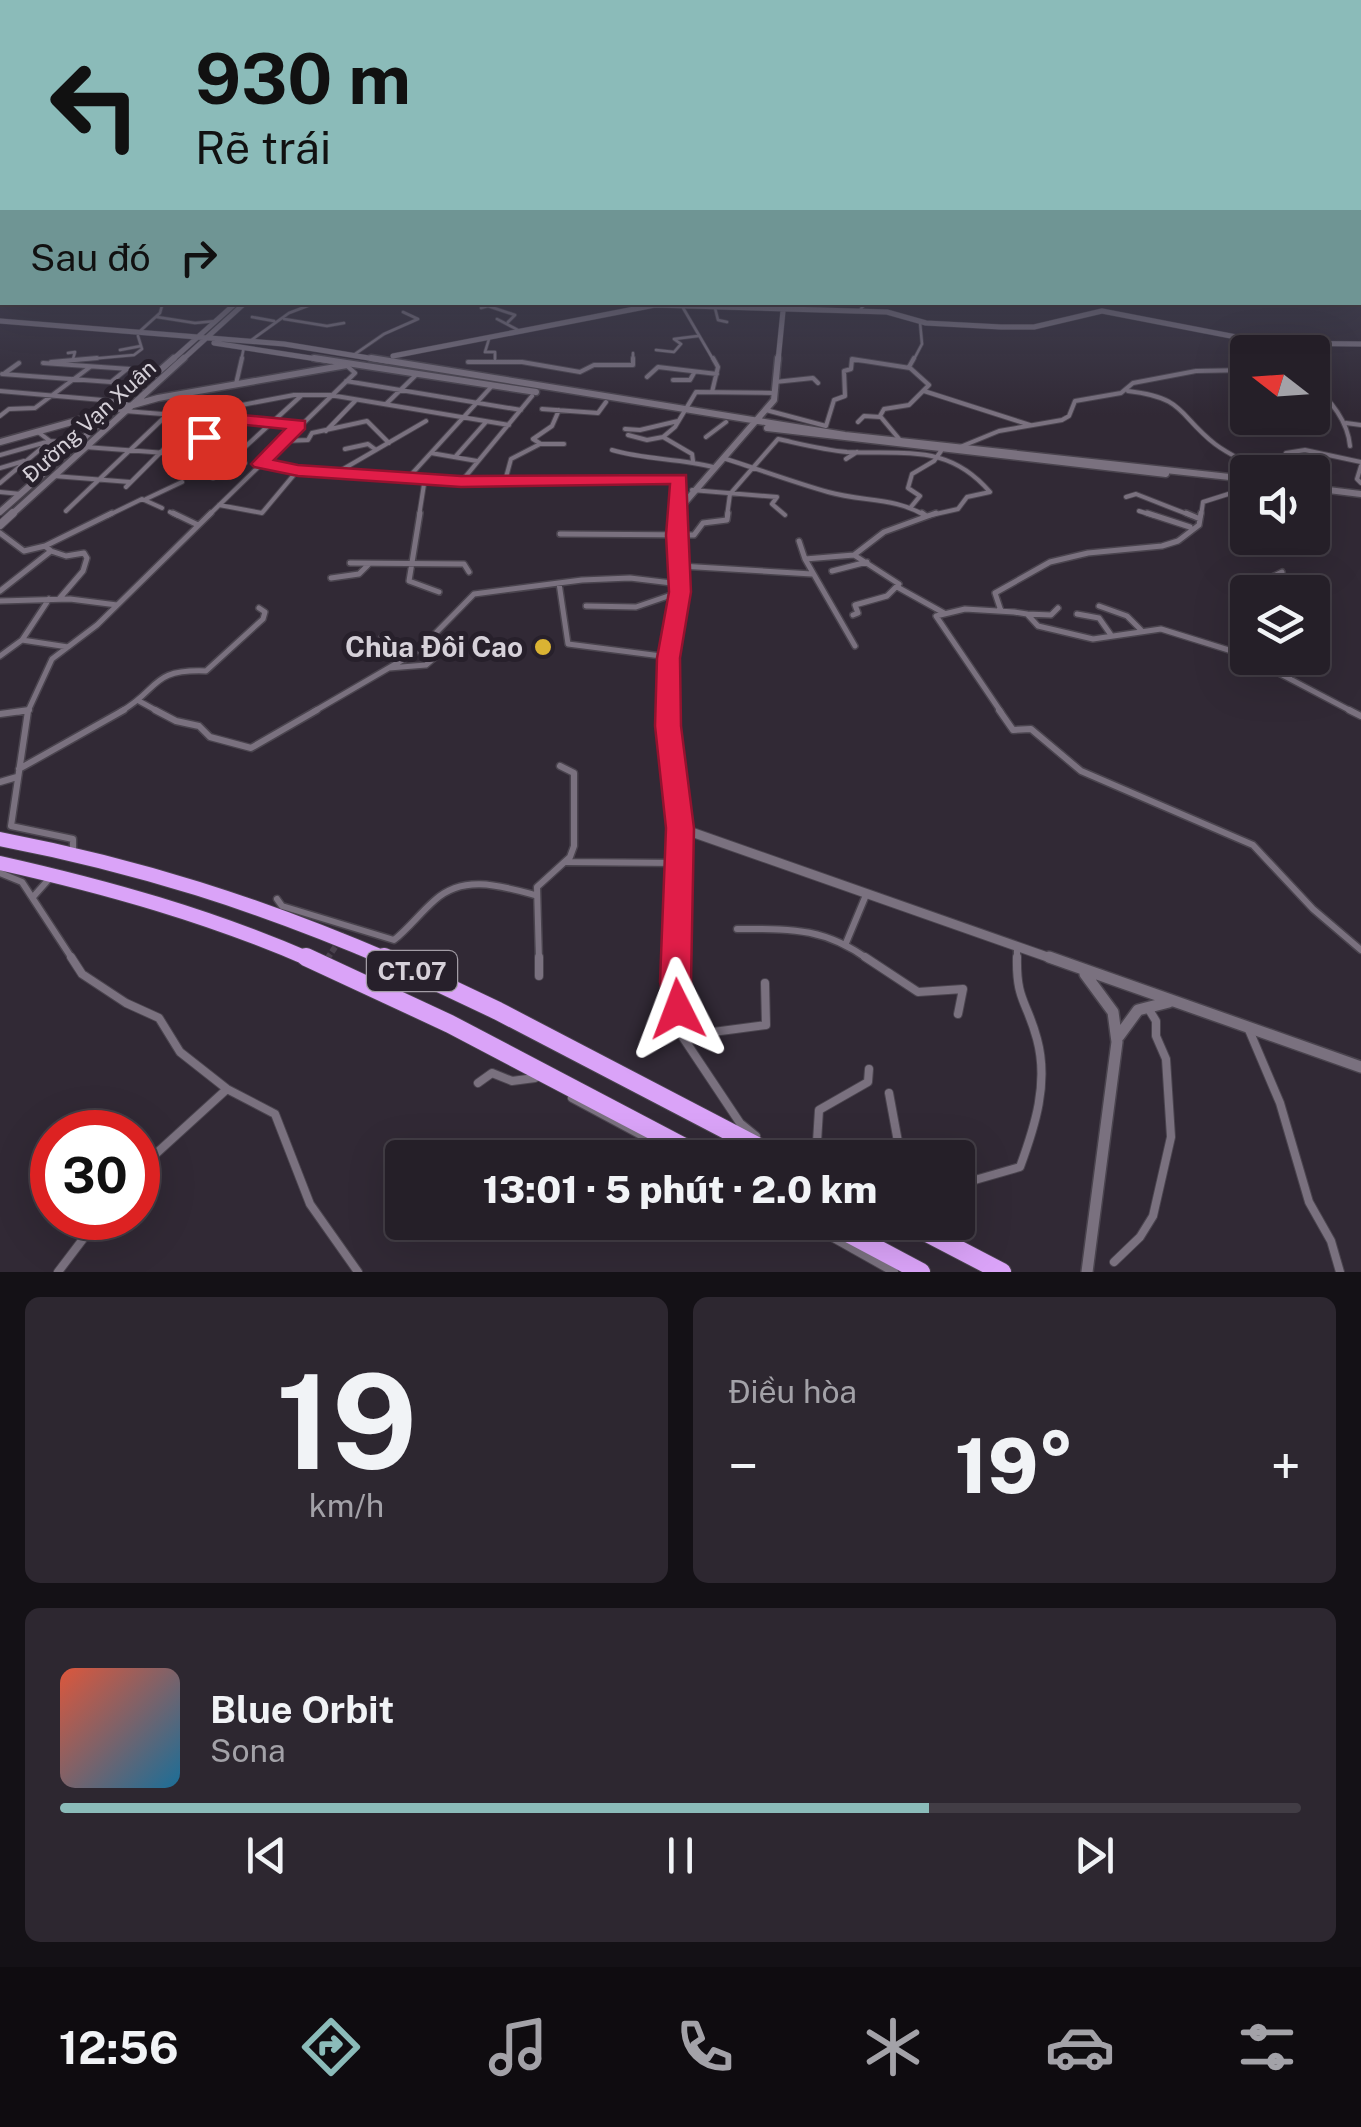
<!DOCTYPE html>
<html lang="vi">
<head>
<meta charset="utf-8">
<style>
	:root { --surface:#251f28; --page:#2d2730; --text:#f1f3f6; --muted:#a3a2a8; --line:#423d45; --accent:#8bbbb9 }
	body { margin:0; font-family:"Public Sans",sans-serif; background:var(--page); color:var(--text); height:100vh; display:flex; flex-direction:column; font-size:38px; white-space:nowrap }
	* { box-sizing:border-box; margin:0 }
	p { font-size:32px; color:var(--muted) }
	.icon { flex:none; width:55px; height:55px; fill:none; stroke:currentColor; stroke-width:2; stroke-linecap:round; stroke-linejoin:round }
	.map { position:relative; height:1272px; overflow:hidden }
	.side { display:flex; flex-direction:column; gap:25px; padding:25px; background:#141116; flex:1 }
	.side>* { flex:none }
	.guide { position:absolute; left:0px; top:0px; width:1362px; height:305px; box-shadow:0 10px 40px #0002,0 0 0 2px var(--line); background:#8bbbb9; color:#111; overflow:hidden }
	.needle { width:65px; rotate:287deg }
	.buttons { position:absolute; left:1230px; top:335px; display:grid; gap:20px }
	.buttons a { display:grid; place-items:center; width:100px; height:100px; border-radius:10px; background:var(--surface); box-shadow:0 10px 40px #0002,0 0 0 2px var(--line); font-size:50px }
	.speed { position:absolute; left:30px; top:1110px; display:flex; gap:20px; font-size:50px; font-weight:700; text-align:center }
	.speed>* { display:grid; place-content:center; width:130px; height:130px; border-radius:50%; background:var(--surface); box-shadow:0 10px 40px #0002,0 0 0 2px var(--line); line-height:1 }
	.speed .limit { border:15px solid #d22; background:#fff; color:#111 }
	.pin { position:absolute; display:grid; place-items:center; width:85px; height:85px; color:#fff; margin:-42px; border-radius:20px; box-shadow:0 5px 15px #0006 }
	.me { position:absolute; width:110px; margin:-55px; rotate:357deg; stroke-linejoin:round; filter:drop-shadow(0 0 8px #0008) }
	.turn { display:flex; align-items:center; gap:35px; height:210px; padding:0 30px; font-size:45px }
	.turn .icon { width:130px; height:130px; stroke-width:2.5 }
	.turn b { display:block; font-size:70px; line-height:85px }
	.then { display:flex; align-items:center; height:95px; padding:0 30px; background:#0003; gap:20px; font-size:38px }
	.big { font-size:75px; font-weight:800; line-height:1.1 }
	.side .tile { flex:1; display:flex; flex-direction:column; justify-content:center; gap:15px; min-width:0; padding:0 35px; border-radius:15px; background:var(--page) }
	.side .dial { align-items:center; gap:0 }
	.dial b { font-size:130px; line-height:1 }
	.song { display:flex; align-items:center; gap:30px }
	.cover { width:120px; height:120px; border-radius:15px; background:linear-gradient(135deg,hsl(10 70% 55%),hsl(200 70% 35%)) }
	.played { height:10px; border-radius:5px; background:linear-gradient(90deg,var(--accent) 70%,var(--line) 70%) }
	.keys { display:flex; justify-content:space-around; direction:ltr }
	.heat { display:flex; justify-content:space-between; align-items:center; font-size:55px; direction:ltr }
	.side .tiles { flex:1; display:grid; gap:25px; grid-template-columns:1fr 1fr }
	.tile:last-child { grid-column:span 2 }
	.trip { position:absolute; left:385px; top:1140px; width:590px; height:100px; border-radius:10px; background:var(--surface); box-shadow:0 10px 40px #0002,0 0 0 2px var(--line); font-weight:800; line-height:100px; text-align:center }
	.tabs { display:flex; height:160px; justify-content:space-around; align-items:center; background:#0f0c10; color:var(--muted) }
	.tabs .icon { width:70px; height:70px }
	.tabs .on { color:var(--accent) }
	.tabs b { font-size:45px; color:var(--text) }
	.map>svg:first-child { display:block }
	.lines { fill:none; stroke-linecap:round; stroke-linejoin:round }
	.street-tunnel { stroke:#4a424e; stroke-width:6; stroke-dasharray:6 2.5; stroke-linecap:butt }
	.street-far4-casing { stroke:#4a444e; stroke-width:4 }
	.street-far3-casing { stroke:#4a444e; stroke-width:6 }
	.street-far2-casing { stroke:#4a444e; stroke-width:8 }
	.street-far1-casing { stroke:#4a444e; stroke-width:9 }
	.street-casing { stroke:#4a444e; stroke-width:10 }
	.secondary-far4-casing { stroke:#4a444e; stroke-width:6 }
	.secondary-far3-casing { stroke:#4a444e; stroke-width:9 }
	.secondary-far2-casing { stroke:#4a444e; stroke-width:10 }
	.secondary-far1-casing { stroke:#4a444e; stroke-width:11 }
	.secondary-casing { stroke:#4a444e; stroke-width:14 }
	.highway-far1-casing { stroke:#4a444e; stroke-width:16 }
	.highway-casing { stroke:#4a444e; stroke-width:20 }
	.street-far4 { stroke:#7a717f; stroke-width:2.5 }
	.street-far3 { stroke:#7a717f; stroke-width:4 }
	.street-far2 { stroke:#7a717f; stroke-width:5 }
	.street-far1 { stroke:#7a717f; stroke-width:6 }
	.street { stroke:#7a717f; stroke-width:8 }
	.secondary-far4 { stroke:#7a717f; stroke-width:5 }
	.secondary-far3 { stroke:#7a717f; stroke-width:6 }
	.secondary-far2 { stroke:#7a717f; stroke-width:8 }
	.secondary-far1 { stroke:#7a717f; stroke-width:9 }
	.secondary { stroke:#7a717f; stroke-width:11 }
	.highway-far1 { stroke:#daa3f8; stroke-width:14 }
	.highway { stroke:#daa3f8; stroke-width:18 }
	.route { fill:#e11d48; stroke:#92132f; stroke-width:2.5 }
	.poi-dot { fill:#dab333; stroke:#27202b; stroke-width:4 }
	.labels { text-anchor:middle; stroke-width:10; stroke-linejoin:round; paint-order:stroke }
	.far-street-label { font-size:22px; fill:#d6d1d9; stroke:#27202b }
	.shield { fill:#27202b; stroke:#a29ca5; stroke-width:2.5 }
	.shield-label { font-size:25px; font-weight:bold; fill:#d6d1d9 }
	.poi-label { font-size:28px; font-weight:bold; fill:#d6d1d9; stroke:#27202b; text-anchor:end }
</style>
</head>
<body>
<div class="map">
<svg width="1361" height="1272" viewBox="0 0 1361 1272">
	<rect width="100%" height="100%" fill="#312935"/>
	<g class="lines">
		<path class="street-tunnel" d="M327,959L345,933"/>
		<g class="street-far4-casing">
			<path id="street-far4" d="M682,306L714,361
				M481,308L488,306L515,315L508,322
				M715,308L718,320L727,322
				M859,311L867,302
				M157,317L195,323L216,321
				M252,317L274,321
				M284,319L327,326L344,323
				M497,319L520,331
				M139,332L160,313L163,302
				M489,339L485,352H495V360
				M250,341L289,313L318,302
				M120,350L141,346
				M656,350L674,352L681,344L674,339L698,336
				M68,353L75,352L73,359
				M633,353V361
				M355,354L384,334L418,319L403,312
				M67,361L134,355L142,349L138,336
				M241,361L244,347
				M852,361H863
				M913,361L922,344L920,322"/>
		</g>
		<g class="street-far3-casing">
			<path id="street-far3" d="M51,362L97,358
				M468,362H522L580,372L594,365H633V358
				M43,363L159,371
				M5,373L19,363
				M2,374L111,382L127,369
				M647,377L658,367L717,374
				M673,380H690L694,373
				M346,381L521,410
				M775,382L813,378L818,383
				M236,384L242,358
				M1312,387C1331,398 1348,423 1350,446
				M0,391L125,402
				M924,391L1030,425
				M1128,391C1186,398 1177,414 1215,444C1228,454 1244,461 1258,469
				M712,392L718,367L713,358
				M386,404L416,375
				M542,409L598,413L606,402
				M559,410L552,426L533,439L541,444H564
				M766,410L826,426L834,400L845,396L844,371L851,369L852,359L910,368
				M125,411L299,425
				M0,416L9,409L35,408L90,367
				M858,422L864,416L880,417
				M1346,423L1361,425
				M625,429L640,430L678,421
				M326,431L355,401
				M628,435L647,440L663,437
				M706,437L726,422
				M900,440L880,416L884,409L909,405L929,385L909,367L914,358
				M283,441L308,440L312,433L367,421L389,443
				M85,447L233,458L302,395
				M960,447L999,431L1062,420L1069,416L1075,401L1121,393L1133,383L1196,371L1248,370
				M345,449L368,444L376,450
				M612,450C645,460 679,458 713,467
				M431,453L477,461
				M0,455L50,441L78,443
				M185,456L221,419
				M455,457L486,422
				M723,458C758,469 793,482 828,492C863,502 895,497 926,516
				M846,459L857,452
				M693,461L692,454L663,437L675,427L696,392L774,393
				M260,464L416,480L679,479L680,508
				M1361,466L1357,479L1361,483
				M0,468L24,461
				M195,470L213,478L245,463
				M338,472L426,421
				M54,476L130,482
				M408,478L492,386
				M505,481L511,459L540,444
				M461,482L532,396
				M0,483L50,441L38,432
				M126,487L200,413L294,395H330L509,425
				M692,490L777,497L772,504L785,515
				M0,492L21,494
				M1126,497L1136,494L1192,516
				M146,499L182,482
				M219,505L262,513L298,470
				M911,507L920,496L908,488L912,474L934,461L941,451
				M66,511L169,413
				M1139,511L1155,516
				M170,512L178,516
				M107,516L142,499L162,508
				M208,516L355,373L346,365
				M419,516L425,478
				M727,516L730,494L778,439C801,444 824,450 847,452C905,455 948,443 990,492L967,497L958,509L927,516
				M1201,516L1203,502L1241,490L1239,475L1264,467L1269,460H1282L1286,453L1305,450L1361,462"/>
		</g>
		<g class="street-far2-casing">
			<path id="street-far2" d="M173,513L198,525
				M420,513L409,581L439,592
				M922,513L926,516
				M1147,513L1190,527
				M1186,513L1200,519
				M0,533L24,551L45,546
				M560,534L694,535L703,523L727,520L728,513
				M799,541L805,559
				M51,551L66,556L84,553L87,558L83,571L59,599
				M854,555L884,532L936,513
				M350,563L464,564L469,572
				M680,566L812,574
				M832,571L867,562
				M1282,572L1272,577L1285,592
				M331,578L359,574L368,565
				M559,583L568,644L669,657
				M899,588L944,613
				M0,591L51,551L45,546L112,513
				M0,601L70,599L117,605
				M586,606L636,607L680,592
				M1099,606L1127,616L1141,630
				M1001,611L995,593L1050,562L1088,553L1162,546L1178,541L1199,525L1201,513
				M1027,614L1051,615L1058,608
				M1077,614L1099,618L1111,635
				M853,615L858,613L855,605L887,596L899,584L854,555L805,559L855,646
				M384,635L378,643L403,659
				M22,640L68,647
				M0,656L22,640L49,599
				M1250,658L1353,712
				M1289,658L1290,676
				M389,668L426,665L441,652
				M139,701L159,712
				M18,712L28,711L52,659L97,625L211,513
				M120,712C161,689 149,669 206,671L263,619L265,612L259,608
				M313,712L418,651L474,594L582,580L630,578L680,584
				M1001,712L936,616L965,609L1014,612L1027,614L1038,626L1093,639L1161,629L1248,656"/>
		</g>
		<g class="street-far1-casing">
			<path id="street-far1" d="M155,710L176,721L199,726L210,737L251,748L317,710
				M999,710L1013,730L1031,729L1081,771L1253,845L1313,909L1361,950
				M1349,710L1361,716
				M28,711L11,826L73,839V849
				M0,714L29,710
				M19,769L124,710
				M0,782L17,777
				M566,862L678,863
				M0,873L22,882L73,960
				M33,897L49,879
				M277,899L282,906L394,940C409,928 420,913 435,900C464,874 501,886 535,895
				M737,929C790,929 824,927 869,960
				M846,943L866,895
				M539,960L537,887L570,857L574,846V773L560,766
				M677,960L680,828
				M1017,960V947"/>
		</g>
		<g class="street-casing">
			<path id="street" d="M71,957L82,974L126,1003L159,1018L180,1052L227,1089L275,1114L310,1204L358,1272
				M539,957V976
				M677,957L682,1036L740,1123L756,1136
				M865,957L918,992L963,989L958,1014
				M1249,1030L1280,1103L1309,1202L1331,1241L1340,1272
				M683,1036L766,1025L765,983
				M478,1083L492,1073L512,1081L535,1078
				M889,1093L901,1158
				M572,1098L684,1158
				M816,1158L819,1110L868,1082L869,1069
				M138,1170L227,1089
				M958,1207L961,1184L1020,1167C1035,1126 1049,1083 1037,1039C1027,1001 1016,1001 1017,957
				M805,1222L894,1272
				M926,1222L954,1236L956,1222
				M1114,1262L1140,1237L1153,1216L1171,1137L1166,1059L1156,1036V1021L1148,1008
				M58,1272L99,1218"/>
		</g>
		<g class="secondary-far4-casing">
			<path id="secondary-far4" d="M0,321L284,344L387,361
				M214,343L330,361
				M393,356L655,305L887,312L926,323L1001,327H1034L1102,311L1267,343L1361,344
				M171,361L237,302
				M181,361L246,302
				M778,361L783,311"/>
		</g>
		<g class="secondary-far3-casing">
			<path id="secondary-far3" d="M314,358L536,392
				M371,358L845,435L1248,479
				M767,428L1166,474
				M0,442L158,398L347,365
				M1312,488L1361,494
				M0,512L174,358
				M10,516L184,358
				M679,516L680,508L774,400L778,358"/>
		</g>
		<g class="secondary-far2-casing">
			<path id="secondary-far2" d="M0,525L13,513
				M668,712L669,657L680,594L676,555L680,513"/>
		</g>
		<g class="secondary-far1-casing">
			<path id="secondary-far1" d="M668,710L680,828L1056,960"/>
		</g>
		<g class="secondary-casing">
			<path id="secondary" d="M1049,957L1361,1067
				M1085,974L1113,1012L1117,1042L1087,1272
				M1119,1036L1138,1010L1169,1002"/>
		</g>
		<g class="highway-far1-casing">
			<path id="highway-far1" d="M0,839C140,866 258,904 389,960
				M0,863C107,887 210,916 311,960"/>
		</g>
		<g class="highway-casing">
			<path id="highway" d="M306,957L450,1024L705,1158
				M384,957L498,1011L780,1158
				M827,1222L921,1272
				M906,1222L1002,1272"/>
		</g>
		<use href="#street-far4" class="street-far4"/>
		<use href="#street-far3" class="street-far3"/>
		<use href="#street-far2" class="street-far2"/>
		<use href="#street-far1" class="street-far1"/>
		<use href="#street" class="street"/>
		<use href="#secondary-far4" class="secondary-far4"/>
		<use href="#secondary-far3" class="secondary-far3"/>
		<use href="#secondary-far2" class="secondary-far2"/>
		<use href="#secondary-far1" class="secondary-far1"/>
		<use href="#secondary" class="secondary"/>
		<use href="#highway-far1" class="highway-far1"/>
		<use href="#highway" class="highway"/>
	</g>
	<linearGradient id="sky" x2="0" y2="1"><stop stop-color="#1b171d"/><stop offset="0.57" stop-color="#48495c"/><stop offset="1" stop-color="#48495c" stop-opacity="0"/></linearGradient>
	<rect width="1361" height="415" fill="url(#sky)"/>
	<path class="route" d="M222,413L305,421V429L274,460L298,465L461,476L686,475L691,592L680,658L681,726L694,828L691,982L695,1009L690,1020L678,1025L667,1020L660,982L666,828L655,726L657,658L669,592L666,535L670,484L461,487L298,476L254,467L251,464L285,429L226,423L210,440H197V433Z"/>
	<circle class="poi-dot" cx="543" cy="647" r="10"/>
	<g class="labels">
		<g class="far-street-label">
			<text transform="translate(89 421) rotate(-42)" y="8">Đường Vạn Xuân</text>
		</g>
		<rect class="shield" x="367" y="951" width="90" height="40" rx="8"/>
		<g class="shield-label">
			<text x="412" y="980">CT.07</text>
		</g>
		<g class="poi-label">
			<text x="523" y="657">Chùa Đôi Cao</text>
		</g>
	</g>
</svg>
<div class="buttons">
<a><svg class="needle" viewBox="-14 -14 28 28"><path d="M0-13l5 13h-10z" fill="#e53935"/><path d="M0 13l5-13h-10z" fill="#a3a2a8"/></svg></a>
<a><svg class="icon" aria-label="sound" viewBox="0 0 24 24"><path d="M4 9h4l5-4v14l-5-4H4zM17 9q2 3 0 6"/></svg></a>
<a><svg class="icon" aria-label="layers" viewBox="0 0 24 24"><path d="M12 4l9 5-9 5-9-5zM3 14l9 5 9-5"/></svg></a>
</div>
<div class="speed"><div class="limit">30</div></div>
<div class="pin" style="left:204px;top:437px;background:#d93025"><svg class="icon" aria-label="arrive" viewBox="0 0 24 24"><path d="M6 21V4h12l-3 4 3 4H6"/></svg></div>
<svg class="me" style="left:678px;top:1009px" viewBox="-20 -20 40 40"><path d="M0-17L14 15 0 8-14 15z" fill="#e11d48" stroke="#fff" stroke-width="4"/></svg>
<div class="trip">13:01 · 5 phút · 2.0 km</div>
<div class="guide">
<div class="turn"><svg class="icon" aria-label="left" viewBox="0 0 24 24"><path d="M17 20v-9H6M10 6l-5 5 5 5"/></svg><div><b>930 m</b>Rẽ trái</div></div>
<div class="then">Sau đó<svg class="icon" aria-label="right" viewBox="0 0 24 24"><path d="M7 20v-9h11M14 6l5 5-5 5"/></svg></div>
</div>
</div>
<section class="side">
<div class="tiles">
<div class="tile dial"><b>19</b><p>km/h</p></div>
<div class="tile"><p>Điều hòa</p>
<div class="heat"><a>−</a><b class="big">19°</b><a>+</a></div>
</div>
<div class="tile">
<div class="song"><i class="cover"></i><div><b>Blue Orbit</b><p>Sona</p></div></div>
<div class="played"></div>
<div class="keys"><svg class="icon" aria-label="previous" viewBox="0 0 24 24"><path d="M18 5L8 12l10 7zM5 5v14"/></svg><svg class="icon" aria-label="pause" viewBox="0 0 24 24"><path d="M8 5v14M16 5v14"/></svg><svg class="icon" aria-label="next" viewBox="0 0 24 24"><path d="M6 5l10 7-10 7zM19 5v14"/></svg></div>
</div>
</div>
</section>
<nav class="tabs">
<b>12:56</b>
<svg class="icon on" aria-label="directions" viewBox="0 0 24 24"><path d="M12 3l9 9-9 9-9-9zM9 14v-3h6M13 9l2 2-2 2"/></svg>
<svg class="icon" aria-label="music" viewBox="0 0 24 24"><path d="M9 18V5l10-2v13"/><circle cx="6" cy="18" r="3"/><circle cx="16" cy="16" r="3"/></svg>
<svg class="icon" aria-label="phone" viewBox="0 0 24 24"><path d="M5 4h4l2 5-3 2q2 4 5 5l2-3 5 2v4C11 20 4 13 5 4z"/></svg>
<svg class="icon" aria-label="climate" viewBox="0 0 24 24"><path d="M12 3v18M4 7l16 10M4 17L20 7"/></svg>
<svg class="icon" aria-label="car" viewBox="0 0 24 24"><path d="M5 17H2v-5l4-1 3-4h7l3 4 3 1v5h-3M9 17h6M6 11h13"/><circle cx="7" cy="17" r="2"/><circle cx="17" cy="17" r="2"/></svg>
<svg class="icon" aria-label="filters" viewBox="0 0 24 24"><path d="M4 7h16M4 17h16"/><circle cx="9" cy="7" r="2"/><circle cx="15" cy="17" r="2"/></svg>
</nav>
</body>
</html>
